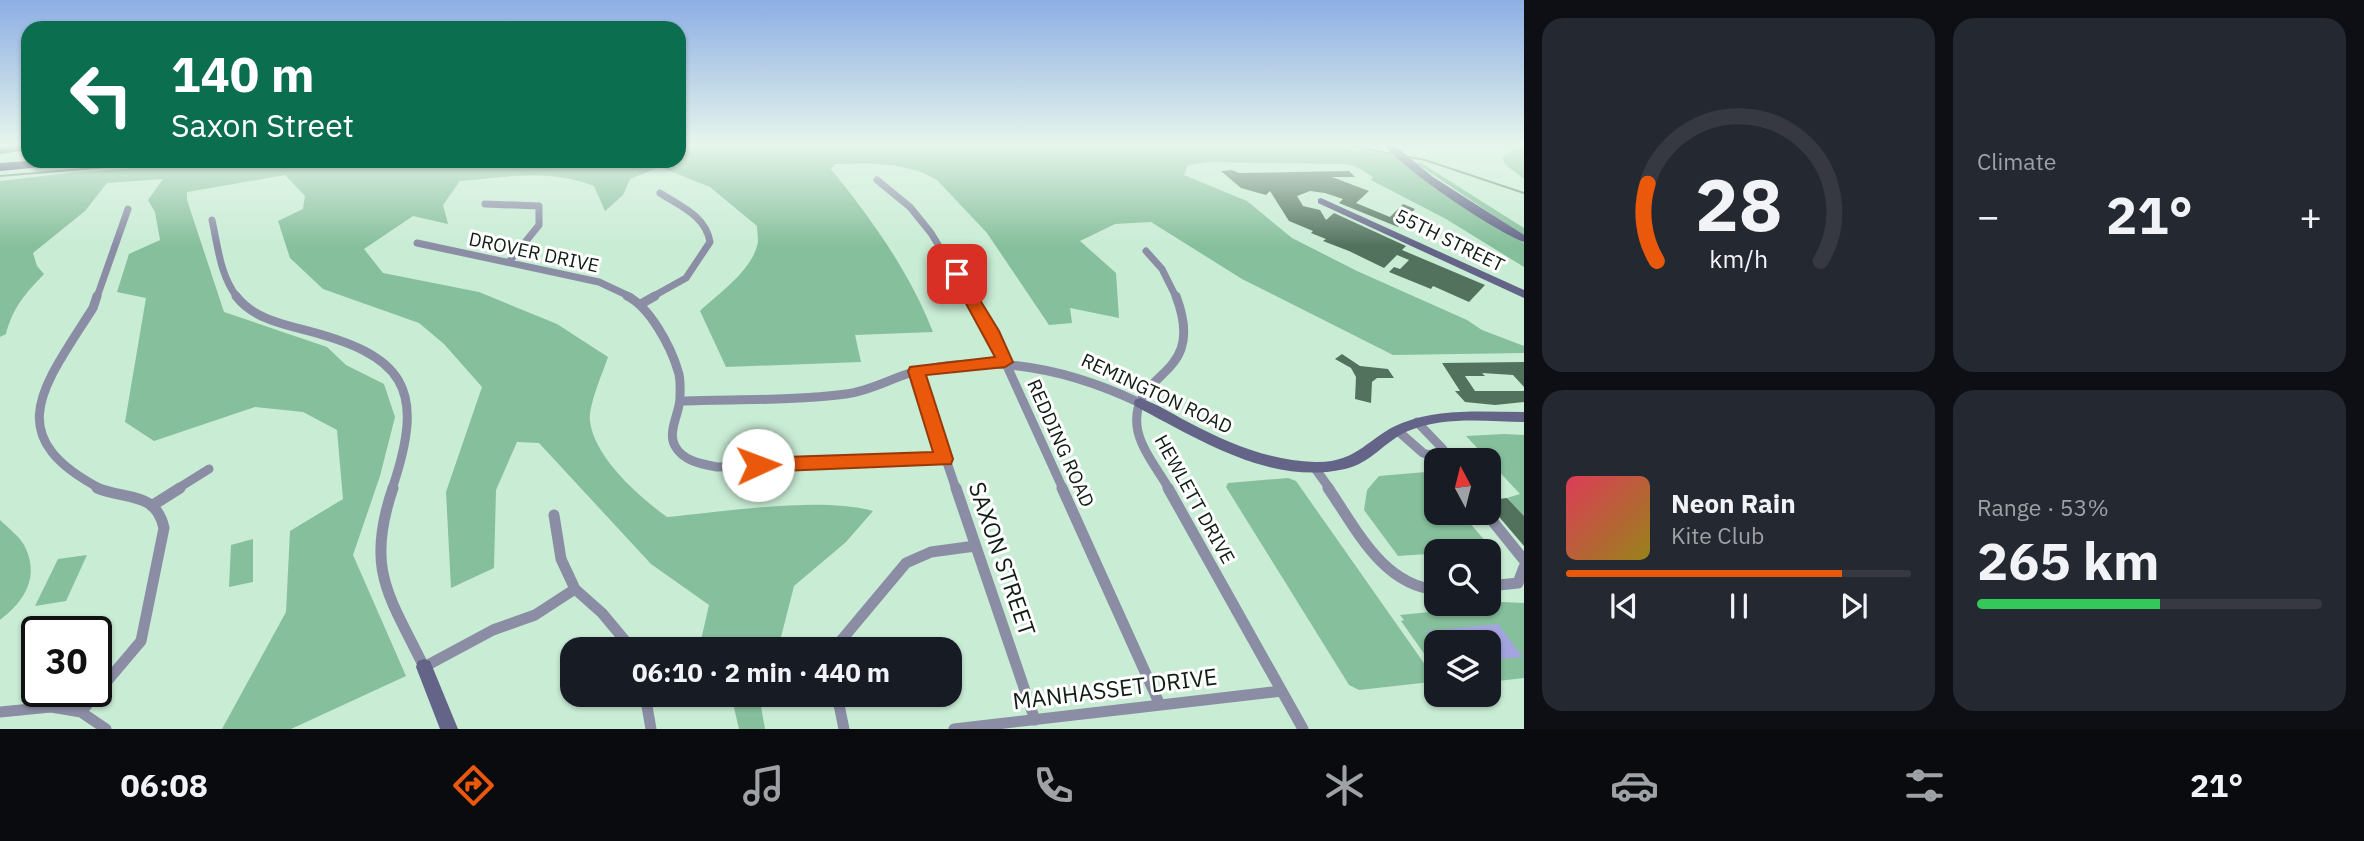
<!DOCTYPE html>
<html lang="en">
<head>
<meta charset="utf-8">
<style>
	:root { --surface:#171b24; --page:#242831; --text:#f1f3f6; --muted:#9ea1a6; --line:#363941; --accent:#ea580c }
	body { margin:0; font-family:"IBM Plex Sans",sans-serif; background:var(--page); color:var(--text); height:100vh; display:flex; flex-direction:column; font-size:26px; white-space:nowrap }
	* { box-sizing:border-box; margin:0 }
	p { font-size:23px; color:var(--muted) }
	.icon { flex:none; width:38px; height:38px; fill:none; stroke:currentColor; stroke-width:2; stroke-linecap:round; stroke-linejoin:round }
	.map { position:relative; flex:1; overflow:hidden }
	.details { display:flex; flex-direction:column; gap:18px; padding:18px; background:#0d0f14; width:840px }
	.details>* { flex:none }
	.banner { position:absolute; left:21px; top:21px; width:665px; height:147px; border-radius:21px; box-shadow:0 2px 5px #0004; background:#0b6e4f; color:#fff; overflow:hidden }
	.needle { width:46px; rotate:353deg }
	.tools { position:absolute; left:1424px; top:448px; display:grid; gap:14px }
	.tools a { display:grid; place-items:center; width:77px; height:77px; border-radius:14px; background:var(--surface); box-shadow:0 2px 5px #0004; font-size:35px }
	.speed { position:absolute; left:21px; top:616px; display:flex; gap:14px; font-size:35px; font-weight:700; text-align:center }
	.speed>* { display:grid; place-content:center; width:91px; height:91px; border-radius:50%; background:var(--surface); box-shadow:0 2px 5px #0004; line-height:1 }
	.speed .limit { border:4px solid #111; border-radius:10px; background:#fff; color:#111 }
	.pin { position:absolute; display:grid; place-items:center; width:60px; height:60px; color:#fff; margin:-30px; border-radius:14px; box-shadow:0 4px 10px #0006 }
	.me { position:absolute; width:77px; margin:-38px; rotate:88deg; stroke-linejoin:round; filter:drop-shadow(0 0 5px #0008) }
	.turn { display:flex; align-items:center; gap:24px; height:147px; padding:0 35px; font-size:32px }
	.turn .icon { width:91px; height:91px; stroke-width:2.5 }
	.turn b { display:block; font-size:49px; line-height:60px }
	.big { font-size:52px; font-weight:700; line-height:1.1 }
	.details .tile { flex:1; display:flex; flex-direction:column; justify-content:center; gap:10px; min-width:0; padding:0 24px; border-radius:21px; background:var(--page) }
	.details .dial { align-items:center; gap:0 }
	.dial svg { height:182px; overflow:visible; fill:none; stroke:var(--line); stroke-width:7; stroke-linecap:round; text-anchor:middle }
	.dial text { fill:var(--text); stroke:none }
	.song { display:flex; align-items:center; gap:21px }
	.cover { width:84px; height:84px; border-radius:10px; background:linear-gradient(135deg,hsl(350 70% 55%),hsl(50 70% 35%)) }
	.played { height:7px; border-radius:4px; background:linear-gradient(90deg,var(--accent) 80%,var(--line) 80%) }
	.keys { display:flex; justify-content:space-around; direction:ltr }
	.heat { display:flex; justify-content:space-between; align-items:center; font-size:38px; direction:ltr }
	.charge { height:10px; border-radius:5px; background:linear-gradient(90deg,#34c759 53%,var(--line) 0) }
	.details .tiles { flex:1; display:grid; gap:18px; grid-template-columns:repeat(2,1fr) }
	.trip { position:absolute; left:560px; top:637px; width:402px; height:70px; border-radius:21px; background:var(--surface); box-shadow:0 2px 5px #0004; font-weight:700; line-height:70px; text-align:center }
	.tab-bar { display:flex; height:112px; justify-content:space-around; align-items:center; background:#090b0e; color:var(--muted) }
	.tab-bar .icon { width:49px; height:49px }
	.tab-bar .active { color:var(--accent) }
	.tab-bar b { font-size:32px; color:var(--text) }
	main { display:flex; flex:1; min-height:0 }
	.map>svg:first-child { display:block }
	.green { fill:#86bf9b }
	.water { fill:#a4a5de }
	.building { fill:#53725e }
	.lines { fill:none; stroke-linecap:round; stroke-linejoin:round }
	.street-far2 { stroke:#8b8da5; stroke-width:7 }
	.street-far1 { stroke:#8b8da5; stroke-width:9 }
	.street { stroke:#8b8da5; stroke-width:11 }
	.secondary { fill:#636487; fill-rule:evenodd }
	.highway { fill:#302e5d; fill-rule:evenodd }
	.tram { stroke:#708878; stroke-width:2 }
	.route { fill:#ea580c; stroke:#983908; stroke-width:2 }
	.labels { text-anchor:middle; stroke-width:6; stroke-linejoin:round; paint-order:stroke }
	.street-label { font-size:19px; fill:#101d15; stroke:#fff }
	.near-street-label { font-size:23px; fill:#101d15; stroke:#fff }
</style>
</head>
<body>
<main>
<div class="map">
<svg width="1524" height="729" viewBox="0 0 1524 729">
	<rect width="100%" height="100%" fill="#c9ecd5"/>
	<path class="green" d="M679,144H1300L1342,147L1394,156L1483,218L1524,243V267L1446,219L1371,180L1373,177L1357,167L1345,164L1206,162L1188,165L1184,175L1247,201L1292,238L1357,271L1467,320L1482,330L1524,346V353L1393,355L1242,279L1151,222L1115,224L1080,241L1116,273L1119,318L1070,308L1072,323L1049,325L987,233L938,181C910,162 868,163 835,164L831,169C872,220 909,271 933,332L855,335L861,362L726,367L700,311C719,293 753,270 758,242C758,237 757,231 757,226L710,187L660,167L630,179L623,195L605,211L594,186C552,169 504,177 460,181L443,205L448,224L413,216L364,249L383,273L479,292L557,324L608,357C603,372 588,406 590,421C594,457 639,497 667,517C724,512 820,496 873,511L846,542L794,586L781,637L774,649H707L701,640L709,605L651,564L539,443L517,442L496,490L494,568L451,588L446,492L482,387L444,344L419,323L323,289L290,258L278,221L303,209L305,196L285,175L187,192V200L224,312L327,347L346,365L384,384L395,417L380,476L353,555L406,676L291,729H222L286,612L290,531L343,499L337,430L303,412L255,407L154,441L125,422L146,298L117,292L129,254L160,240L155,212L148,200L163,179L107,183L85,211L33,253L37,266L44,274C25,294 13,307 6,334L0,337V181L77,172L210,163L248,165L284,161L317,166L363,165L388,161H679Z
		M1524,147V179L1506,165L1502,158L1514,148Z
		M1416,163H1421L1524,228V236Z
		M1504,434L1524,435V516L1507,498L1520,494L1466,436Z
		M1426,472L1437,484V513H1461L1487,543L1486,550L1398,556L1364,510L1367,490L1379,476Z
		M1288,478L1296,481L1433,676L1431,682L1359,690L1349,685L1226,487L1228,483Z
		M0,520C8,528 22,538 26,549C39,578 24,602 0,620Z
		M253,539V582L229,587L231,545Z
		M87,555L66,601L35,606L58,559Z
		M1502,602L1524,603V678L1489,682V642H1437V672L1401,621L1404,620L1400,615L1429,612L1444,604L1454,607Z
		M731,695H759L765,729H739Z"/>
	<path class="water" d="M1498,624L1523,657L1489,660V642H1437V645L1426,631Z"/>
	<path class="building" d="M1232,170L1239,173L1349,171L1355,177H1332L1369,191L1356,203L1390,217L1403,204L1415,209L1398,227L1339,203L1343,199L1325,193L1310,191L1297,196L1303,206L1320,210L1326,220L1334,213L1406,246L1402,250L1485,285L1469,302L1433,286L1431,289L1389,272L1394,267L1400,269L1409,260L1397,255L1384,268L1349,251L1323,241L1326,239L1311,233L1313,231L1289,221L1270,191L1266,195L1241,188L1221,171Z
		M1342,354L1360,366L1388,369L1394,378H1377L1372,382L1371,403L1355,399L1356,377L1351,368L1335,359Z
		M1524,362V387L1513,375L1482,373L1485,376H1465L1475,391H1524V402L1495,405L1465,402L1455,391H1460L1442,363Z
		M1507,498L1524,516V546L1489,505V500Z"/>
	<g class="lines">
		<path class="street-far2" d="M877,180L910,207L931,233L970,297
			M485,204L539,206V225L509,262
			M212,220C218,247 220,275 237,297
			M417,243L599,282L631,297
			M1146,251L1162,269L1176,297
			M97,297L128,209
			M652,297L686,278L710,242C706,216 680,206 660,193"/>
		<path class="street-far1" d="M97,296L93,308C42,388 0,436 101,489
			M236,296C251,316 277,323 301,329C404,355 427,386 392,489
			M627,296C650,307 671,347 678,371C681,378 680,390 680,398C680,412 667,432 675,446C683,461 701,464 717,467L944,459
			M969,296L991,331L1063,489
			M641,304L655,296
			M916,371L956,489
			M680,401C735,399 792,401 846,394C871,391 893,377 917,371C995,353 1069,369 1140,403
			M1398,431L1423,453L1440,458L1443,449L1417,422
			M1314,467L1330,489
			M177,489L209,469
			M1169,489C1159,471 1139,447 1137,426C1131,368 1208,380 1176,296"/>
		<path class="street" d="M393,488C365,570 389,595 424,667L493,630L535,615L575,589
			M956,488L1035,720
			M1062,488L1160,705
			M1168,488L1303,729
			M1328,488C1356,528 1382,585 1437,590
			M153,505L180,488
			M1486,513L1524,560
			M554,515L561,559L575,589L602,613L632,649
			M1489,586L1518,583L1524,567
			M834,649L906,563L931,552L975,546
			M645,695L651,729
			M837,695L844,729
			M0,712L51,707L81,712L106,729
			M81,712L141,641L164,528C156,491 125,500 97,488
			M954,729L1282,691"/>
		<path class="secondary" d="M0,144H7L0,147Z
			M1384,144H1393L1433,177L1524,235V242C1496,232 1399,167 1384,144Z
			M1321,198L1524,290V298L1318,203V199Z
			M1140,398C1157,404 1173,414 1188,422C1228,443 1270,461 1315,462C1359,463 1367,437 1402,423C1441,408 1483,412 1524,412V422C1487,421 1443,416 1408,431C1385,441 1370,464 1345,469C1271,486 1198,439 1135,406L1134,403L1135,400Z
			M424,659L430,661L458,729H440L416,667L418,661Z"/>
		<path class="highway" d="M28,144V150L0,154V148Z
			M28,161H69L63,165L0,171V163Z"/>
		<path class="tram" d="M1339,144L1425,160L1524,193
			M0,176L179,161"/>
	</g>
	<linearGradient id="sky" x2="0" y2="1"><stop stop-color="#8daee4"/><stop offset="0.59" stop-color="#e7f6ec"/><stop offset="1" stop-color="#e7f6ec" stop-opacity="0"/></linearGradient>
	<rect width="1524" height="246" fill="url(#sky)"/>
	<path class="route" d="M957,269L964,274L999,331L1013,362L1005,367L926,375L953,459L951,464L758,472L752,470L749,465L752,460L758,458L933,452L908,371L910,367L995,357L950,274Z"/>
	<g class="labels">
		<g class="street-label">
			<text transform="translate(1450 240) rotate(26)" y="7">55TH STREET</text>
			<text transform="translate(534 252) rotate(12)" y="7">DROVER DRIVE</text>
			<text transform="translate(1157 393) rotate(25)" y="7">REMINGTON ROAD</text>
			<text transform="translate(1061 443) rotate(66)" y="7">REDDING ROAD</text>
			<text transform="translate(1195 499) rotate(61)" y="7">HEWLETT DRIVE</text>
		</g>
		<g class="near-street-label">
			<text transform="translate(1002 559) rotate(71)" y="8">SAXON STREET</text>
			<text transform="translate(1115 689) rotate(-7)" y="8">MANHASSET DRIVE</text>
		</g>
	</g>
</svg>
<div class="tools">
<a><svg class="needle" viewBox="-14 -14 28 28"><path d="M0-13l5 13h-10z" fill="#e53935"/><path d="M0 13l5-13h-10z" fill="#9ea1a6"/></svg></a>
<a><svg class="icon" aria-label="search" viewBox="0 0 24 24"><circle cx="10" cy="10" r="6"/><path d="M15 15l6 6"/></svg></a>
<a><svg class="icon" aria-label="layers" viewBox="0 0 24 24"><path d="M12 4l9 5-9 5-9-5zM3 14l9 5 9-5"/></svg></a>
</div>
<div class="speed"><div class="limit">30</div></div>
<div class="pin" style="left:957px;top:274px;background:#d93025"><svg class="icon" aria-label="arrive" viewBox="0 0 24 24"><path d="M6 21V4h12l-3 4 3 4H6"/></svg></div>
<svg class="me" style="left:758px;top:465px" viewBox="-20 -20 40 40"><circle r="19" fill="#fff"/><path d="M0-13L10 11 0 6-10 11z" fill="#ea580c"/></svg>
<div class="trip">06:10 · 2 min · 440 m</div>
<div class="banner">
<div class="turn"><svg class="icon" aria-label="left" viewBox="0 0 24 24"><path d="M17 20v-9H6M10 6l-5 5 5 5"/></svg><div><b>140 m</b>Saxon Street</div></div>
</div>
</div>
<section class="details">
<div class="tiles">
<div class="tile dial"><svg viewBox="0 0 100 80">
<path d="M14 69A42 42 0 1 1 86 69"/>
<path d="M14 69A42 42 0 0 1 10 35" stroke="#ea580c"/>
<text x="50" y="56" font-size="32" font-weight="700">28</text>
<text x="50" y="72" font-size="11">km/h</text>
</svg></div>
<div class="tile"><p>Climate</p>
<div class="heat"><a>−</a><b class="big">21°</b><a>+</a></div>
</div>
<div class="tile">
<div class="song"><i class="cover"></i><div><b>Neon Rain</b><p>Kite Club</p></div></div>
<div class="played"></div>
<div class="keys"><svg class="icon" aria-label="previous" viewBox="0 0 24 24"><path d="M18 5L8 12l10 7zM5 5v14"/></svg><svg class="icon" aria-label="pause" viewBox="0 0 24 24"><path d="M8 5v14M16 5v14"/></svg><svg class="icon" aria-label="next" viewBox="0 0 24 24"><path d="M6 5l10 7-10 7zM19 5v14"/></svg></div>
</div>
<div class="tile"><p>Range · 53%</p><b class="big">265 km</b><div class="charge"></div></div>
</div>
</section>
</main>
<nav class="tab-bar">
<b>06:08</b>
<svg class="icon active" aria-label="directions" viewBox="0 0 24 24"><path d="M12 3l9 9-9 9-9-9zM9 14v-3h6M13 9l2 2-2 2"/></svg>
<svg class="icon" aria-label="music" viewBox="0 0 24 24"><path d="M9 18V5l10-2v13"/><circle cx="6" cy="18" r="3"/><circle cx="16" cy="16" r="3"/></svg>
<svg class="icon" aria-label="phone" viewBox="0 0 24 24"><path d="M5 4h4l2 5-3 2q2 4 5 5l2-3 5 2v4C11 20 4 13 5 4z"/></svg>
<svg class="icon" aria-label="climate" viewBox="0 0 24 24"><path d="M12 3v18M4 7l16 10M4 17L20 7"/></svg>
<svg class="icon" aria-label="car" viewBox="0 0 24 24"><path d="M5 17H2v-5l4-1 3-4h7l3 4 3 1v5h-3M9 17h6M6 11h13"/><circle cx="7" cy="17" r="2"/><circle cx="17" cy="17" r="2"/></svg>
<svg class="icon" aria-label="filters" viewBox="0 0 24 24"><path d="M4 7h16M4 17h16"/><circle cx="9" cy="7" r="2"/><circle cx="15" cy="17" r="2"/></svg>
<b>21°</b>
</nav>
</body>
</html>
